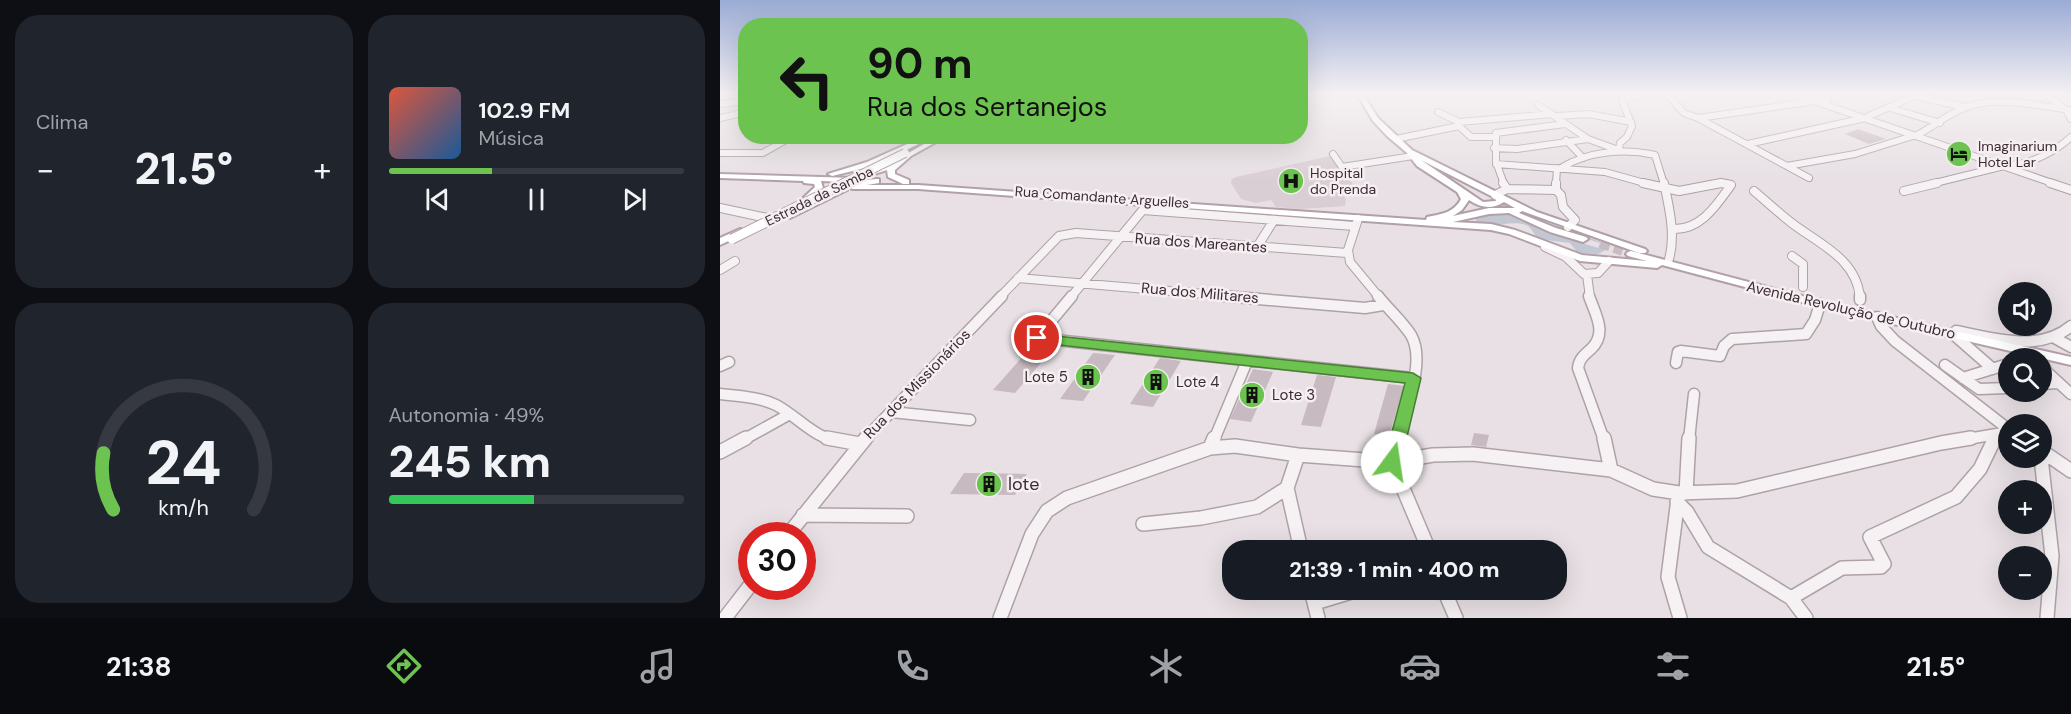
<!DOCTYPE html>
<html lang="pt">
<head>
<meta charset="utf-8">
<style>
	:root { --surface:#171b24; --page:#20242c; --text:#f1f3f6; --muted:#9ea1a6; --line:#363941; --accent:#6dc34f }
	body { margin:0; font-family:"DM Sans",sans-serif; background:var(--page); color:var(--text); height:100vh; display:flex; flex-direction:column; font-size:22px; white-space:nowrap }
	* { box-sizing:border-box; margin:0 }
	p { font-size:20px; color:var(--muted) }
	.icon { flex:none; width:33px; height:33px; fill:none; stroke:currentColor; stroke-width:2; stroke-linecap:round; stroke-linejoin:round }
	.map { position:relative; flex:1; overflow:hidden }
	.details { display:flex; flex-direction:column; gap:15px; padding:15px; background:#0d0f14; width:720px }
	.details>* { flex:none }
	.banner { position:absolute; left:18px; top:18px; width:570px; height:126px; border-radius:24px; box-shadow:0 6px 24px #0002; background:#6dc34f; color:#111; overflow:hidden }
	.controls { position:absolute; left:1278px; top:282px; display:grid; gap:12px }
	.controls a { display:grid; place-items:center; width:54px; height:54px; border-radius:50%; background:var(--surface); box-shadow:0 6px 24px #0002; font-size:30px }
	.speed { position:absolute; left:18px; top:522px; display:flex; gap:12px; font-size:30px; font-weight:700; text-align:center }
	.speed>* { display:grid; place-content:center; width:78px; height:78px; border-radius:50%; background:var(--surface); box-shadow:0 6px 24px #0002; line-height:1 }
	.speed .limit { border:9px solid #d22; background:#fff; color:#111 }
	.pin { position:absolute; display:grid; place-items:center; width:51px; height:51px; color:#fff; margin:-26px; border:3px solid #fff; border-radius:50%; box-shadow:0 2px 6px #0007 }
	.me { position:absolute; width:66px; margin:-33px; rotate:14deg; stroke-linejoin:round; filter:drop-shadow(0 0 4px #0008) }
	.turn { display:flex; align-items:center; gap:21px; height:126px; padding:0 30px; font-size:27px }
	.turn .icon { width:78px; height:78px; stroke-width:2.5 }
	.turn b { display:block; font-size:42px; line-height:51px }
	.big { font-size:45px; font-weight:800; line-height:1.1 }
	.details .tile { flex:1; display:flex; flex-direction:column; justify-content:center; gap:9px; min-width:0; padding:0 21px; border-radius:24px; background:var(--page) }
	.details .dial { align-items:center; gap:0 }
	.dial svg { height:156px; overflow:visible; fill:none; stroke:var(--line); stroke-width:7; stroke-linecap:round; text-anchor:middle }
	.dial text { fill:var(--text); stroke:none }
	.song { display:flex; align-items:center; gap:18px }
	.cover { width:72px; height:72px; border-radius:9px; background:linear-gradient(135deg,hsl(10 70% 55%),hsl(210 70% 35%)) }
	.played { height:6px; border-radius:3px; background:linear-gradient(90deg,var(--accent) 35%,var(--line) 35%) }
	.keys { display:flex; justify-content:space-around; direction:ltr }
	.heat { display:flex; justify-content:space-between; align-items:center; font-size:33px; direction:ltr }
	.charge { height:9px; border-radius:4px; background:linear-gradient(90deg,#34c759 49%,var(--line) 0) }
	.details .tiles { flex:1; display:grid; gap:15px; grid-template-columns:repeat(2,1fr) }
	.trip { position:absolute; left:502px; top:540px; width:345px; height:60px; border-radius:24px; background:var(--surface); box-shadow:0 6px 24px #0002; font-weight:800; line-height:60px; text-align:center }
	.tabs { display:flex; height:96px; justify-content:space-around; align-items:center; background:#090b0e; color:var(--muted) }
	.tabs .icon { width:42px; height:42px }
	.tabs .on { color:var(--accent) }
	.tabs b { font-size:27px; color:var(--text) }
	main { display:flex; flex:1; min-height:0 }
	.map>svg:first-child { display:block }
	.built { fill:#d9ced3 }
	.green { fill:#c2c7d1; fill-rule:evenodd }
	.building { fill:#c7bac0 }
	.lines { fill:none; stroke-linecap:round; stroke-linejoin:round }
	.major-tunnel { stroke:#c6bcc1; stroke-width:9; stroke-dasharray:9 4.5; stroke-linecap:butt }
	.minor-far3-casing { stroke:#aea2a8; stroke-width:8 }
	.minor-far2-casing { stroke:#aea2a8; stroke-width:10 }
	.minor-far1-casing { stroke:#aea2a8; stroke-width:13 }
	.minor-casing { stroke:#aea2a8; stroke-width:16 }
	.major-casing { stroke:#b2a0a9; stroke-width:4 }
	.minor-far3 { stroke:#f6f2f4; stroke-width:6 }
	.minor-far2 { stroke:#f6f2f4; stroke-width:8 }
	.minor-far1 { stroke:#f6f2f4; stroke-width:10 }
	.minor { stroke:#f6f2f4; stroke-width:13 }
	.major { fill:#fff; fill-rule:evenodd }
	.major-bridge-far1-casing { stroke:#b2a0a9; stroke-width:10; stroke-linecap:butt }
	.major-bridge-casing { stroke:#b2a0a9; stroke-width:11; stroke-linecap:butt }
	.major-bridge-far1 { stroke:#fff; stroke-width:8 }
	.major-bridge { stroke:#fff; stroke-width:9 }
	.route { fill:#6dc34f; stroke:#477f33; stroke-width:1.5 }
	.labels { text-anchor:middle; stroke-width:5; stroke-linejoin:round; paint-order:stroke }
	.far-poi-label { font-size:14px; fill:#3e2a33; stroke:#f5eff2; text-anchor:start }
	.far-street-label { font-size:14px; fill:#3e2a33; stroke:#f5eff2 }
	.street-label { font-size:15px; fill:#3e2a33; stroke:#f5eff2 }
	.poi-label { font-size:15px; fill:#3e2a33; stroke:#f5eff2; text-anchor:start }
	.near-poi-label { font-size:18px; fill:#3e2a33; stroke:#f5eff2; text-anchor:start }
</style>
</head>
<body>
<main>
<section class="details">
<div class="tiles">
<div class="tile"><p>Clima</p>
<div class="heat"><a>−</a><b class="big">21.5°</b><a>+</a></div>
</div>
<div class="tile">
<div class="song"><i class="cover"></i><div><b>102.9 FM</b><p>Música</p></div></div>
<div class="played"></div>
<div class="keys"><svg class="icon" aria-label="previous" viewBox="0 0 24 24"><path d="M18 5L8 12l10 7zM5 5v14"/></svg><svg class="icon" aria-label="pause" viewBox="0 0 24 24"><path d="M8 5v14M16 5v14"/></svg><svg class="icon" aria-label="next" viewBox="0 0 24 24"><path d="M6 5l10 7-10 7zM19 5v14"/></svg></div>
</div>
<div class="tile dial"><svg viewBox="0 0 100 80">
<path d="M14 69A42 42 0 1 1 86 69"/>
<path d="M14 69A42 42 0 0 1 9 40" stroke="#6dc34f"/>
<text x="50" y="56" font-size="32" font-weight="700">24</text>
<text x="50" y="72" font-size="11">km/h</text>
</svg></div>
<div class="tile"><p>Autonomia · 49%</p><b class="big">245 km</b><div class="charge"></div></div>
</div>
</section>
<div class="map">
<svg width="1351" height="618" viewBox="0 0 1351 618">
	<rect width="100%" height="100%" fill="#e8e0e4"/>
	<path class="built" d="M610,156L637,189L621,192L626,199L625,206L580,209L556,207L551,200L536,203L521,199L511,183L512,179L516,177Z"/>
	<path class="green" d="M798,212L884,243L887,249L878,254L858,253L850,243L819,239C813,235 813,228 806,225C790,219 770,231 756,221V218L763,214ZM800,213L838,230L880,243L878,248L834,234L794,216Z"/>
	<path class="building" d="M1138,129L1155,135L1166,139L1149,144L1125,134Z
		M312,346L333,349L295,393L273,390Z
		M373,353L395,355L363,401L340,399Z
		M440,358L461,361L433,407L410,404Z
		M533,369L553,372L531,422L510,419Z
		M597,375L616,377L601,427L581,425Z
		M668,384L684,386L669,436L654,434Z
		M754,433L769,435L766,447L751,445Z
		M244,473L307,474L295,495L230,494Z"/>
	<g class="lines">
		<path class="major-tunnel" d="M770,200L793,213
			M881,244L911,254"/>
		<g class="minor-far3-casing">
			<path id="minor-far3" d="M947,94L964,113L978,118L1089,178
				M1074,94L1335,184
				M1091,94L1108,100
				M1325,94L1346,110L1351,119
				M1196,96L1245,107
				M0,104L26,101
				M818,105L868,139L901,151
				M1170,108L1220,123
				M718,112L739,122L832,114
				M837,116L869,114L911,122
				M1149,116L1199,94
				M0,118L26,112
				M978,118L1089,102
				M739,122V126L751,137H776
				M1199,134C1214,126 1228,114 1244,108C1277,95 1317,106 1351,110
				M676,139L739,126
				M846,140L863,158
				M1028,144L1145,118
				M774,148L797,149L868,139
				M899,150L900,143L907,137L912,126L902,100L924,94
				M0,153H43L73,136
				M613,154L622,167L693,156
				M776,164L885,172L928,184
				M1289,165C1311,164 1335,152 1351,137
				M1067,166L1135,154L1196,135
				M841,168C868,151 905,148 935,155L944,184
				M784,184L776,162V133L845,124
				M836,184L837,168
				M994,184H1008
				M1211,184L1284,166"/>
		</g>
		<g class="minor-far2-casing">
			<path id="minor-far2" d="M836,183V190L841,195L843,207L855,220L848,227
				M923,183L959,191L1001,183L1011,185C996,206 980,231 952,229
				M944,183C949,207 956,235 949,259
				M1330,183L1351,190
				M787,189L836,190
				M1034,191C1047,202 1060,214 1073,224C1101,245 1136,259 1140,297
				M1184,191L1217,183
				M775,195L787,189L783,183
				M0,208L47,218
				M423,210L634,226
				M638,219L628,250L630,262L659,297
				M537,247L554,220
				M825,247L846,257L864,274L878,273L889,261
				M1072,256L1083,264V287
				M0,270L15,261
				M867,275L870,297
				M298,278L520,297
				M280,297L339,236L356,233L627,253
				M351,297L426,206"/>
		</g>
		<g class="minor-far1-casing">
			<path id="minor-far1" d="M503,296L645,308L663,305
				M658,296C668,309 682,321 691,335C707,363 684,411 676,440
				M869,296C875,314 888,333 871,349C864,355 859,359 858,368L884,440
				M1140,296V300
				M1157,317L1161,326L1175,341L1288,429
				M1236,331C1273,338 1319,353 1351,326
				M1233,334L1273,369
				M1333,337L1351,347
				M317,338L693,378
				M317,338L352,296
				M1322,362L1327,372L1351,394
				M956,363L958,352L961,351L1000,356L1004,346L1012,339L1086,334L1095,320L1100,304
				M1225,365L1259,389L1288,388
				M0,366L9,362
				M1243,378L1288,364
				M1322,384L1337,383
				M0,394C17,396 40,397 56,405C75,415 91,434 112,440
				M171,412L250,420
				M23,440L68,415
				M144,440L282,296
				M494,440L527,361
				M969,440L974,394
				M1242,440L1288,432
				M1274,440L1276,435"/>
		</g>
		<g class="minor-casing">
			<path id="minor" d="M107,438L140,444
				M677,438L674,467L709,550
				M884,438L891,470
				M490,448L494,438
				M1322,451L1351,471
				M0,452L26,438
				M578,455L567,488L581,550
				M1321,458L1332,556L1327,618
				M966,493L969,438
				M958,499L948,577L960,618
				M957,502L967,512L988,547L1071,598L1086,618
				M83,515L187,516
				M423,524L481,518L537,507L567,488
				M67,536L146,438
				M591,590L598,618
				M724,590L736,618
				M1071,598L1122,568L1161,567L1164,564L1150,537L1236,497L1260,469L1275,438
				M595,603L638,590
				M5,618L32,583
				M280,618L312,534L327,511L347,498L490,448L515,446L578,455L672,462L713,455L753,454L891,470L933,489L959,493L1017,491L1221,443L1251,438"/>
		</g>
		<g class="major-casing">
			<path id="major" d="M637,94H643L658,118L692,150L817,212L925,249L927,251L925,253H919L802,211L799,213L836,228L866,237L868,239L863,242L830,232L789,213L769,214L733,222L771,224L795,230L862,255L927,261L908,256L906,254L908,252L911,251L1101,301L1351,357V365L1100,307L942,265L937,268L860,261L789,234L771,230L198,189H132L131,187L136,182H128L129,184L127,190L70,218L66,215L67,213L120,187L123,182L101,181L103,188L102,190L85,203L81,200L95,187L94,184L84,183L83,181L0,178V174L135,178H138V181L156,179H159V183L147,185H198L706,220L707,217C721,214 734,213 741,199L737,192L697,166L687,153L667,136L653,121ZM701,160L775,198L776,201L763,202ZM749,200C761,208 772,210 784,202L795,208H769L733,216L742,210Z
				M205,136H215L153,166L112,176L108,174L147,162Z
				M218,136H227L191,156L175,170V174L189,180V184H183L168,177L167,170L148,176L134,172L138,170C157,175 162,161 178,159Z
				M20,229L23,230L25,232L23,234L0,245V238Z"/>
		</g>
		<use href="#minor-far3" class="minor-far3"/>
		<use href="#minor-far2" class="minor-far2"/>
		<use href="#minor-far1" class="minor-far1"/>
		<use href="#minor" class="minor"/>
		<use href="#major" class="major"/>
		<g class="major-bridge-far1-casing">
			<path id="major-bridge-far1" d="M122,184L185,153"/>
		</g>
		<g class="major-bridge-casing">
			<path id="major-bridge" d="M12,239L125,183"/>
		</g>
		<use href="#major-bridge-far1" class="major-bridge-far1"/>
		<use href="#major-bridge" class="major-bridge"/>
	</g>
	<linearGradient id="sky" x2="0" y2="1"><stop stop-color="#9aabd4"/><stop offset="0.52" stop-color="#f5f1f3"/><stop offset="1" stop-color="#f5f1f3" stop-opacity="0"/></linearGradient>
	<rect width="1351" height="180" fill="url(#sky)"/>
	<path class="route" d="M317,334L693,373L701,378L681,462L678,467L672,469L666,467L664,462L685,383L312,342L310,338Z"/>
	<defs>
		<g id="hotel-disc" transform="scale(1.35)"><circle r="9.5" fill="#6dc34f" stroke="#f5eff2"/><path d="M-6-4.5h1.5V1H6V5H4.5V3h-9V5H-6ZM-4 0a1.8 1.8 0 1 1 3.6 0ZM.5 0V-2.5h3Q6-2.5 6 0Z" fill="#111"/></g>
		<g id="hospital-disc" transform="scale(1.35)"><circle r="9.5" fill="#6dc34f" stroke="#f5eff2"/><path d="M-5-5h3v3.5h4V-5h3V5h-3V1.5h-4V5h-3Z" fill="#111"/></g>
		<g id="building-disc" transform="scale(1.35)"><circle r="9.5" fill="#6dc34f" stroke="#f5eff2"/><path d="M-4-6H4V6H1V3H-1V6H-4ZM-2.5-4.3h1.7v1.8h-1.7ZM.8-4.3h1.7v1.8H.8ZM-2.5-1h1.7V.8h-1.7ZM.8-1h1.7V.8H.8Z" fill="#111"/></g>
	</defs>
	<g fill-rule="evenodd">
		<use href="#hotel-disc" x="1239" y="154"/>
		<use href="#hospital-disc" x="571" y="181"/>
		<use href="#building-disc" x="368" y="377"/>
		<use href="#building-disc" x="436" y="382"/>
		<use href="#building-disc" x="532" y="395"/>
		<use href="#building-disc" x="269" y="484"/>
	</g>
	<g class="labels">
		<g class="far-poi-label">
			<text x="1258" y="151">Imaginarium<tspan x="1258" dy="16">Hotel Lar</tspan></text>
			<text x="590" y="178">Hospital<tspan x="590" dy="16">do Prenda</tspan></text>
		</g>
		<g class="far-street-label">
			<text transform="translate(99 196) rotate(-26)" y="5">Estrada da Samba</text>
			<text transform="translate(382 197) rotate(4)" y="5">Rua Comandante Arguelles</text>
		</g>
		<g class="street-label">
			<text transform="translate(481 243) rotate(4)" y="5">Rua dos Mareantes</text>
			<text transform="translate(480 293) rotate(5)" y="5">Rua dos Militares</text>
			<text transform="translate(1131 310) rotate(13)" y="5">Avenida Revolução de Outubro</text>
			<text transform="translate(197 384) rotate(-46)" y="5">Rua dos Missionários</text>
		</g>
		<g class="poi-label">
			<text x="348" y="382" text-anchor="end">Lote 5</text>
			<text x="456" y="387">Lote 4</text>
			<text x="552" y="400">Lote 3</text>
		</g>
		<g class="near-poi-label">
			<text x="288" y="490">lote</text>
		</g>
	</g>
</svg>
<div class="controls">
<a><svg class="icon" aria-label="sound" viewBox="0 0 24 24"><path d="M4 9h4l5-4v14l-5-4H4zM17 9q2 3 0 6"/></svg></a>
<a><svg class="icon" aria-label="search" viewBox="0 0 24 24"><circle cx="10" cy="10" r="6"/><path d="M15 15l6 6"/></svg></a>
<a><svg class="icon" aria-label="layers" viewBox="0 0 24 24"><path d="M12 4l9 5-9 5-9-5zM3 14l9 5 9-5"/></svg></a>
<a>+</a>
<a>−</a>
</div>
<div class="speed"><div class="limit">30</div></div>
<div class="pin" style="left:317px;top:338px;background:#d93025"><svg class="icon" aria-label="arrive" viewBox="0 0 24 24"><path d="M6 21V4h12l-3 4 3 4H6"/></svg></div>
<svg class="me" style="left:672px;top:462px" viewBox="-20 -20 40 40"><circle r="19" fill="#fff"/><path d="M0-13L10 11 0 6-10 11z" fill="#6dc34f"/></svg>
<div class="trip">21:39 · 1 min · 400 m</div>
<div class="banner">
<div class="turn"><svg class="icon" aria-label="left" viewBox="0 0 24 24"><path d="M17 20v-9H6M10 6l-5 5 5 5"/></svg><div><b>90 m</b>Rua dos Sertanejos</div></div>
</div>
</div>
</main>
<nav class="tabs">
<b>21:38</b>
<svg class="icon on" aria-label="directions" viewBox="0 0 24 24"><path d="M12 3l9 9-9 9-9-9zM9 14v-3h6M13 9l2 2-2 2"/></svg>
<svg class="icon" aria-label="music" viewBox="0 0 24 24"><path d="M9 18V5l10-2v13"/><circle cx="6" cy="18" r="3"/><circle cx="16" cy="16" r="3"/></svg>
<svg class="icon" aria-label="phone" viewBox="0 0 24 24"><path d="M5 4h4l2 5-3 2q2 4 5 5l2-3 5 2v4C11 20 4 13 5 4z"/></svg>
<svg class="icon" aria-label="climate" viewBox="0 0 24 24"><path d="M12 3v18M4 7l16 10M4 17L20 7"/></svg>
<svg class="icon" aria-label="car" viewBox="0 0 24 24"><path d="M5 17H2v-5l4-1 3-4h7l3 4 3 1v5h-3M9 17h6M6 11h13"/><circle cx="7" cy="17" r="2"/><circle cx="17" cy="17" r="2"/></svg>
<svg class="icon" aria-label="filters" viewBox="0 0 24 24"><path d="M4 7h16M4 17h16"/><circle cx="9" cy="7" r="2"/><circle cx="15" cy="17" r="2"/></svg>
<b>21.5°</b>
</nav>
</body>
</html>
